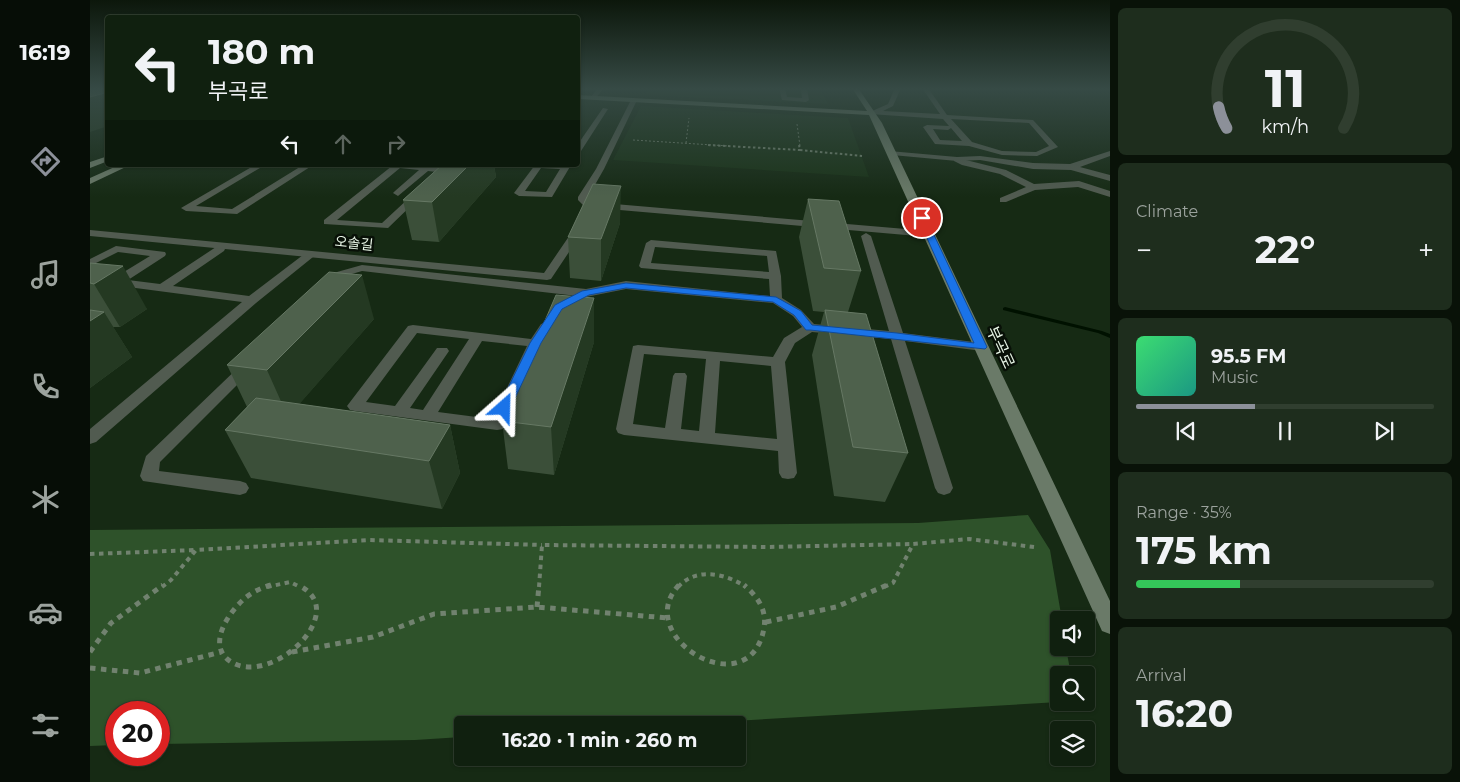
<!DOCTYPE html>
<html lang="en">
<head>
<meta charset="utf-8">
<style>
	:root { --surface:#10200f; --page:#1e2d1d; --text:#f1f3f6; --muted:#9ca39e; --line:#303e2f; --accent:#8c9099 }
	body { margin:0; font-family:Montserrat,"Noto Sans KR",sans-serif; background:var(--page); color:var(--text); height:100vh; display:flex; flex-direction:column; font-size:19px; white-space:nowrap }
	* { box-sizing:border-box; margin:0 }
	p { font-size:16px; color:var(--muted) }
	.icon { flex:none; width:28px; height:28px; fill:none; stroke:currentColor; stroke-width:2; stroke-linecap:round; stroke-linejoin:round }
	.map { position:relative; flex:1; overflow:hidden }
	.panel { display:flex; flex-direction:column; gap:8px; padding:8px; background:#091208; width:350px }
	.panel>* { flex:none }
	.banner { position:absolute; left:15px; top:15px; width:475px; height:152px; border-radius:5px; box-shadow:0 1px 4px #0004,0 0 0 1px var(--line); background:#10200f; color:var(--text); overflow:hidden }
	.tools { position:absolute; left:960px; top:611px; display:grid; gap:10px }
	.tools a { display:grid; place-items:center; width:45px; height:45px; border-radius:5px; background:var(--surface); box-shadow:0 1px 4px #0004,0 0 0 1px var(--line); font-size:25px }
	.speed { position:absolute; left:15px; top:701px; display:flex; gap:10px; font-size:25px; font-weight:700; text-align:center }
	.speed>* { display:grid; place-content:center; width:65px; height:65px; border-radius:50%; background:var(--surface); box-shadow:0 1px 4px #0004,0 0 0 1px var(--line); line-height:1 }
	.speed .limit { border:8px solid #d22; background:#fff; color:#111 }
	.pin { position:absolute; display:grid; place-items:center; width:42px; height:42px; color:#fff; margin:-21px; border:2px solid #fff; border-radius:50%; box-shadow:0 1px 5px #0007 }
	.me { position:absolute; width:55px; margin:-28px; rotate:25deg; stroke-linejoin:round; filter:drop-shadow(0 0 4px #0008) }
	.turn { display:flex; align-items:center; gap:18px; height:105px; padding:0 20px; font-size:22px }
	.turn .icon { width:65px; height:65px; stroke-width:2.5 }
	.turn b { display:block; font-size:35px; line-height:42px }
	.lanes { display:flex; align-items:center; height:48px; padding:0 20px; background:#0003; justify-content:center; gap:25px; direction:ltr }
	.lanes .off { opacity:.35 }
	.big { font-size:38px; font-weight:700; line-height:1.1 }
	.panel .card { flex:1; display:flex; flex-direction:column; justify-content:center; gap:8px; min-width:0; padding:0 18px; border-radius:8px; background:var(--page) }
	.panel .dial { align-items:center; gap:0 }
	.dial svg { height:130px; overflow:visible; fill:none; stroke:var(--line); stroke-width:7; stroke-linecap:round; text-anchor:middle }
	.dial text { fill:var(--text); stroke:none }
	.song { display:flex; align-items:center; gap:15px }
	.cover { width:60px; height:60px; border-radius:8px; background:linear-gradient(135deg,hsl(140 70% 55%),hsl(170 70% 35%)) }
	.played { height:5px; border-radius:2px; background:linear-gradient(90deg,var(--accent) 40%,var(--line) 40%) }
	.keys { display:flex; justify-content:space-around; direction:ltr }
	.heat { display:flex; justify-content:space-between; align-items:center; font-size:28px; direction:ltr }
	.charge { height:8px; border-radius:4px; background:linear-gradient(90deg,#34c759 35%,var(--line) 0) }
	.trip { position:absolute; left:364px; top:716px; width:292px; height:50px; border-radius:5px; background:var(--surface); box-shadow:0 1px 4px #0004,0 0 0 1px var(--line); font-weight:700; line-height:50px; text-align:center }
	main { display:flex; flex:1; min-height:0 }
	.dock { display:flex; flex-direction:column; width:90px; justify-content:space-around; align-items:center; background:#060d06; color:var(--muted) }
	.dock .icon { width:35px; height:35px }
	.dock .on { color:var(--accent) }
	.dock b { font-size:22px; color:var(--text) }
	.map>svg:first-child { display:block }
	.built { fill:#1a3318 }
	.green { fill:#2e522a }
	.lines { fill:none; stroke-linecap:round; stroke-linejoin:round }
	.stream { fill:#010; fill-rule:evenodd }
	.path-far3 { stroke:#71826f; stroke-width:1; stroke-dasharray:2 2; stroke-linecap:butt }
	.path-far2 { stroke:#71826f; stroke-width:2; stroke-dasharray:2.5 2.5; stroke-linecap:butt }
	.path-far1 { stroke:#71826f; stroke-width:4; stroke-dasharray:4.5 4.5; stroke-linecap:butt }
	.path { stroke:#71826f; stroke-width:5; stroke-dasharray:5.5 5.5; stroke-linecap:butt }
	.lane { fill:#515b50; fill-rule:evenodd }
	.street { fill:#515b50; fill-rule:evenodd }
	.secondary { fill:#6a7a68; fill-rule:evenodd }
	.wall { fill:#3b4f39 }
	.shaded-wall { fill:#243922 }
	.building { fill:#4e614c; stroke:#667864 }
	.route { fill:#1a73e8; stroke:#114b97 }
	.labels { text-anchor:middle; stroke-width:5; stroke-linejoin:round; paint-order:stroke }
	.far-street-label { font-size:14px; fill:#e8f5e6; stroke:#081007 }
	.street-label { font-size:16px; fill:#e8f5e6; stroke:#081007 }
</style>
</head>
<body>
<main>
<nav class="dock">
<b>16:19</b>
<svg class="icon on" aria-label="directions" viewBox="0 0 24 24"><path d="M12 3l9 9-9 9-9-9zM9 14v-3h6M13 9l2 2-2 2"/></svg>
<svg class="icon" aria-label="music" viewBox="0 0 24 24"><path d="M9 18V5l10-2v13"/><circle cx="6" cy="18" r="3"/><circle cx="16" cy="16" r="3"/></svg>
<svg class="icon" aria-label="phone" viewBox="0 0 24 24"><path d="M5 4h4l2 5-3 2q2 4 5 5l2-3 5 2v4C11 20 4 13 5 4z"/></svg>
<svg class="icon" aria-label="climate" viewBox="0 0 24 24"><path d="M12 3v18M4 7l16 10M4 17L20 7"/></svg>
<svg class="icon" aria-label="car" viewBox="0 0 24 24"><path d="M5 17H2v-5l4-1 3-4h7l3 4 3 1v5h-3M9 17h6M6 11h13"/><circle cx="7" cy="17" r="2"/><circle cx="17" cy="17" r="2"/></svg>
<svg class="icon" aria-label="filters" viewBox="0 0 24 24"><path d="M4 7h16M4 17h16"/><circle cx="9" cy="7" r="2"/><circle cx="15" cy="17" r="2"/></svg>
</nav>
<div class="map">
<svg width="1020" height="782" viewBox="0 0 1020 782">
	<rect width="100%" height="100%" fill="#162a14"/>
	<path class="built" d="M558,88H730L738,104L555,95Z
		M551,106L758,118L779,177L523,160Z"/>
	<path class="green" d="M938,515L960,550L972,620H969V648H976L981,675H969V702L575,725H372V737L325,740L69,744V712H26V745L0,746V530L828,523Z"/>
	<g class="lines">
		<path class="stream" d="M915,307L1012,331L1020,334V338L1008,333L913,310V308Z"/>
		<path class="path-far3" d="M707,124L710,146
			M543,140L639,146
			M596,143L599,118"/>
		<path class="path-far2" d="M618,145L710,150L709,145
			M710,150L772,156"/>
		<path class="path-far1" d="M0,554L106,550
			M72,587L81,580L106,550L279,540L452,545
			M177,587L200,582L210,587
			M449,587L452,545L677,547L823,544
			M588,587C606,567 635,573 656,587
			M794,587L803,583L823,544L879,539L944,547"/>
		<path class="path" d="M181,585C171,588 162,592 154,599C137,614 115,648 143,663C185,685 262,610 208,585
			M589,585C540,637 660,708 674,628C677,610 668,597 654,585
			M447,607L449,585
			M676,622L746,607L797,585
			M0,652L21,623L73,585
			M202,652L283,637L344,614L447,607L578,618
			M0,668L50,673L131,652"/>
		<path class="lane" d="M508,88H514L505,99H501L500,98Z
			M689,88H695L697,97L712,98L711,90L706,88H717L719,100L716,102L692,100Z
			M805,88H811L803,106L793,111L850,114L832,88H838L857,115L943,120L968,147L947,156L912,155L879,146L845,144L833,127L837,125L859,126L853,119L780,114V112L798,104ZM861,119L939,123L959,146L946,152L912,151L882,142ZM861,128L872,141L850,140L843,129L858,130Z
			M975,88H993L990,90Z
			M513,108L518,109L491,151H488V144Z
			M864,157L916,170L944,184L989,181L1020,191V197L988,187L945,190L916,202H910V198L936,187L910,174L872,165L864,161Z
			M165,165H175L106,206L142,209L213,165H223L147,214L96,211L91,208Z
			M301,165C315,165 347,162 358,170L298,228L234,224V220L302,166ZM310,168L329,170L305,191L303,193L308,196L338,171L347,172L292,223L247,220Z
			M445,165H481L462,197L429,196L424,193ZM451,168L470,169L456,192L435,191Z
			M776,233L781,236L813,333L892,343L899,347L892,351L815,341L863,488L860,493L854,495L848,493L845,488L801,339L722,332L705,343L695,362L707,473L704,478L698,479L692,478L689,473L688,451L534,435L528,433L526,429L543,346L548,345L683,357L694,338L712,327L703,316L683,303L536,289L496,297L272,271L255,276L243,289H235L233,286L247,272L272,265L496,289L536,281L680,296L679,279L551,268L549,266L556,243L561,240L686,251L691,276L692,298L711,310L724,324L799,331L771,236ZM565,247L677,256L679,272L561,263ZM554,354L616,359L609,431L591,429L597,376L595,373H585L583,376L575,428L543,424ZM630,361L681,366L687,439L625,433Z
			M26,246L75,252L76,254L75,256L38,280L70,284L126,247H134L135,249L134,251L83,286L159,296L213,255H221L223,257L166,303L6,442L0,444V429L152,302L0,282V274L24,278L60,256L28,252L0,266V259Z
			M456,323L463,327L452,343L413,429L407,430L265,411L260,410L257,406L318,326L323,325L441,339L451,324ZM327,333L379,339L333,410L320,408L359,351L357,348H347L305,406L276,402ZM392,341L437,346L402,419L348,412Z
			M158,362L163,363L165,366L163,369L70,462L69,471L150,481L156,483L159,488L156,493L150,495L53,481L50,476L56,456L153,363Z"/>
		<path class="street" d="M544,98L547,100L514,169L498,197L501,202L839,231L844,234L839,237L495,207L488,200V197L506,169L541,100Z
			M799,151L867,157L890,156L943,163L980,164L1020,151V156L990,167L1020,175V181L981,170L943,169L890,160L867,161L802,155H799Z
			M490,225L495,228L461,279L457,280L0,236V230L454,273L486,226Z"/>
		<path class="secondary" d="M762,88H768L792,123L1020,601V634L1012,631L779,115L488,99V95L777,111Z
			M18,156V161L0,168V162Z
			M29,165H40L0,184V178Z"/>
	</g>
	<path class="wall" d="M352,165H404L406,177L349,242L322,240L313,200Z
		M718,199L771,271L758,312L818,453L795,502L744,496L722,355L734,312L723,311L709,237Z
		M530,223L511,281L480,278L478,237Z
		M0,263L57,309L30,327H23L42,357L0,388Z
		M284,319L209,404L360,425L370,473L352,509L161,478L135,430L157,407L137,365Z
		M504,342L464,475L418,469L412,421Z"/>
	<path class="shaded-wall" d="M0,88H7L18,92V126L0,132Z
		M379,165H404L406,177L349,242L342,202Z
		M531,186L530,223L511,281V239Z
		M33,266L57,309L30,327L4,284Z
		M272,275L284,319L198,417L177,370Z
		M504,298V342L464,475L461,427Z
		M14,312L42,357L0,388V321Z
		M360,425L370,473L352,509L339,461Z"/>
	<path class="building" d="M6,88H18V92L0,97V89Z
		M352,165H379L342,202L313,200Z
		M503,184L531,186L511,239L478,237Z
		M718,199L749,201L771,271L734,268Z
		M0,263L33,266L4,284L0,283Z
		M239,272L272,275L177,370L137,365Z
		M466,295L504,298L461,427L412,421Z
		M0,310L14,312L0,321Z
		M735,310L776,314L818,453L763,447Z
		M166,398L360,425L339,461L135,430Z"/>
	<linearGradient id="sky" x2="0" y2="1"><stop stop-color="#0c170b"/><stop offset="0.45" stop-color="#364a45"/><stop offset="1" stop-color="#364a45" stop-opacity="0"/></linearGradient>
	<rect width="1020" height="197" fill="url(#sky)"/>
	<path class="route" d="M832,216L836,218L897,347L895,349L720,330H716L704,315L683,302L536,288L499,295L472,309L451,343L419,411L414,412L408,408L440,343L465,305L492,291L536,283L686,297L711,311L722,325L807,333L884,343L828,218Z"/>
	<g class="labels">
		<g class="far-street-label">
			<text transform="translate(264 243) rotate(6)" y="5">오솔길</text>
		</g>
		<g class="street-label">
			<text transform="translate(911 347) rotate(65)" y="6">부곡로</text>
		</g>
	</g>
</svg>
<div class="tools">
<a><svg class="icon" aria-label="sound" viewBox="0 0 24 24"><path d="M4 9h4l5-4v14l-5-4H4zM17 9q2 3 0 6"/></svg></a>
<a><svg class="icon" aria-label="search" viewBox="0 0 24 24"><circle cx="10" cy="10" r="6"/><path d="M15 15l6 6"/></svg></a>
<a><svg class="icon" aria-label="layers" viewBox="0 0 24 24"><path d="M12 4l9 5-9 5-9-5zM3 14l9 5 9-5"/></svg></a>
</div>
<div class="speed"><div class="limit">20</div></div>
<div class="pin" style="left:832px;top:218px;background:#d93025"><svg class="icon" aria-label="arrive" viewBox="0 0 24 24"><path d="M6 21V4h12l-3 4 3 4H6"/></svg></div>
<svg class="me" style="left:414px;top:408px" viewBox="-20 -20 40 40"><path d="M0-17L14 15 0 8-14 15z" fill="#1a73e8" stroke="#fff" stroke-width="4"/></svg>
<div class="trip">16:20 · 1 min · 260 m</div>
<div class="banner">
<div class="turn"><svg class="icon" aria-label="left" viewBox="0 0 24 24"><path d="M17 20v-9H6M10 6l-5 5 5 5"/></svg><div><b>180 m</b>부곡로</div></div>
<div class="lanes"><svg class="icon" aria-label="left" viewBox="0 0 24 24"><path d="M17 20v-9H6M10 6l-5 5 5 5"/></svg><svg class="icon off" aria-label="ahead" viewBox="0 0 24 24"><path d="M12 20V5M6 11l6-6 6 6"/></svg><svg class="icon off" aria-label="right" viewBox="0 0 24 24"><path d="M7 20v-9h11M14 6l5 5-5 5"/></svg></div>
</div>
</div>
<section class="panel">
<div class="card dial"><svg viewBox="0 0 100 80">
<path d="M14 69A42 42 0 1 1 86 69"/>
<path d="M14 69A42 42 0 0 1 9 56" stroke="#8c9099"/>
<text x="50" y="56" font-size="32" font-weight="700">11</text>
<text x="50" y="72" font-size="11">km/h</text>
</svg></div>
<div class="card"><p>Climate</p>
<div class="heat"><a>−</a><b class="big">22°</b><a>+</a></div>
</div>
<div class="card">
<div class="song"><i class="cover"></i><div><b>95.5 FM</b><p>Music</p></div></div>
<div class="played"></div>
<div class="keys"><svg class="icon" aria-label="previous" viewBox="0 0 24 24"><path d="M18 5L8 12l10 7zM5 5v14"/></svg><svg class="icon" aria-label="pause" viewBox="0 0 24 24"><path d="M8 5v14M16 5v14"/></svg><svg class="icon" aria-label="next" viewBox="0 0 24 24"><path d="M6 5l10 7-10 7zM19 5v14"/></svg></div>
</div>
<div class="card"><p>Range · 35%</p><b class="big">175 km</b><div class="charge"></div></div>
<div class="card"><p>Arrival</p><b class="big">16:20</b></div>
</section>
</main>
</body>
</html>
